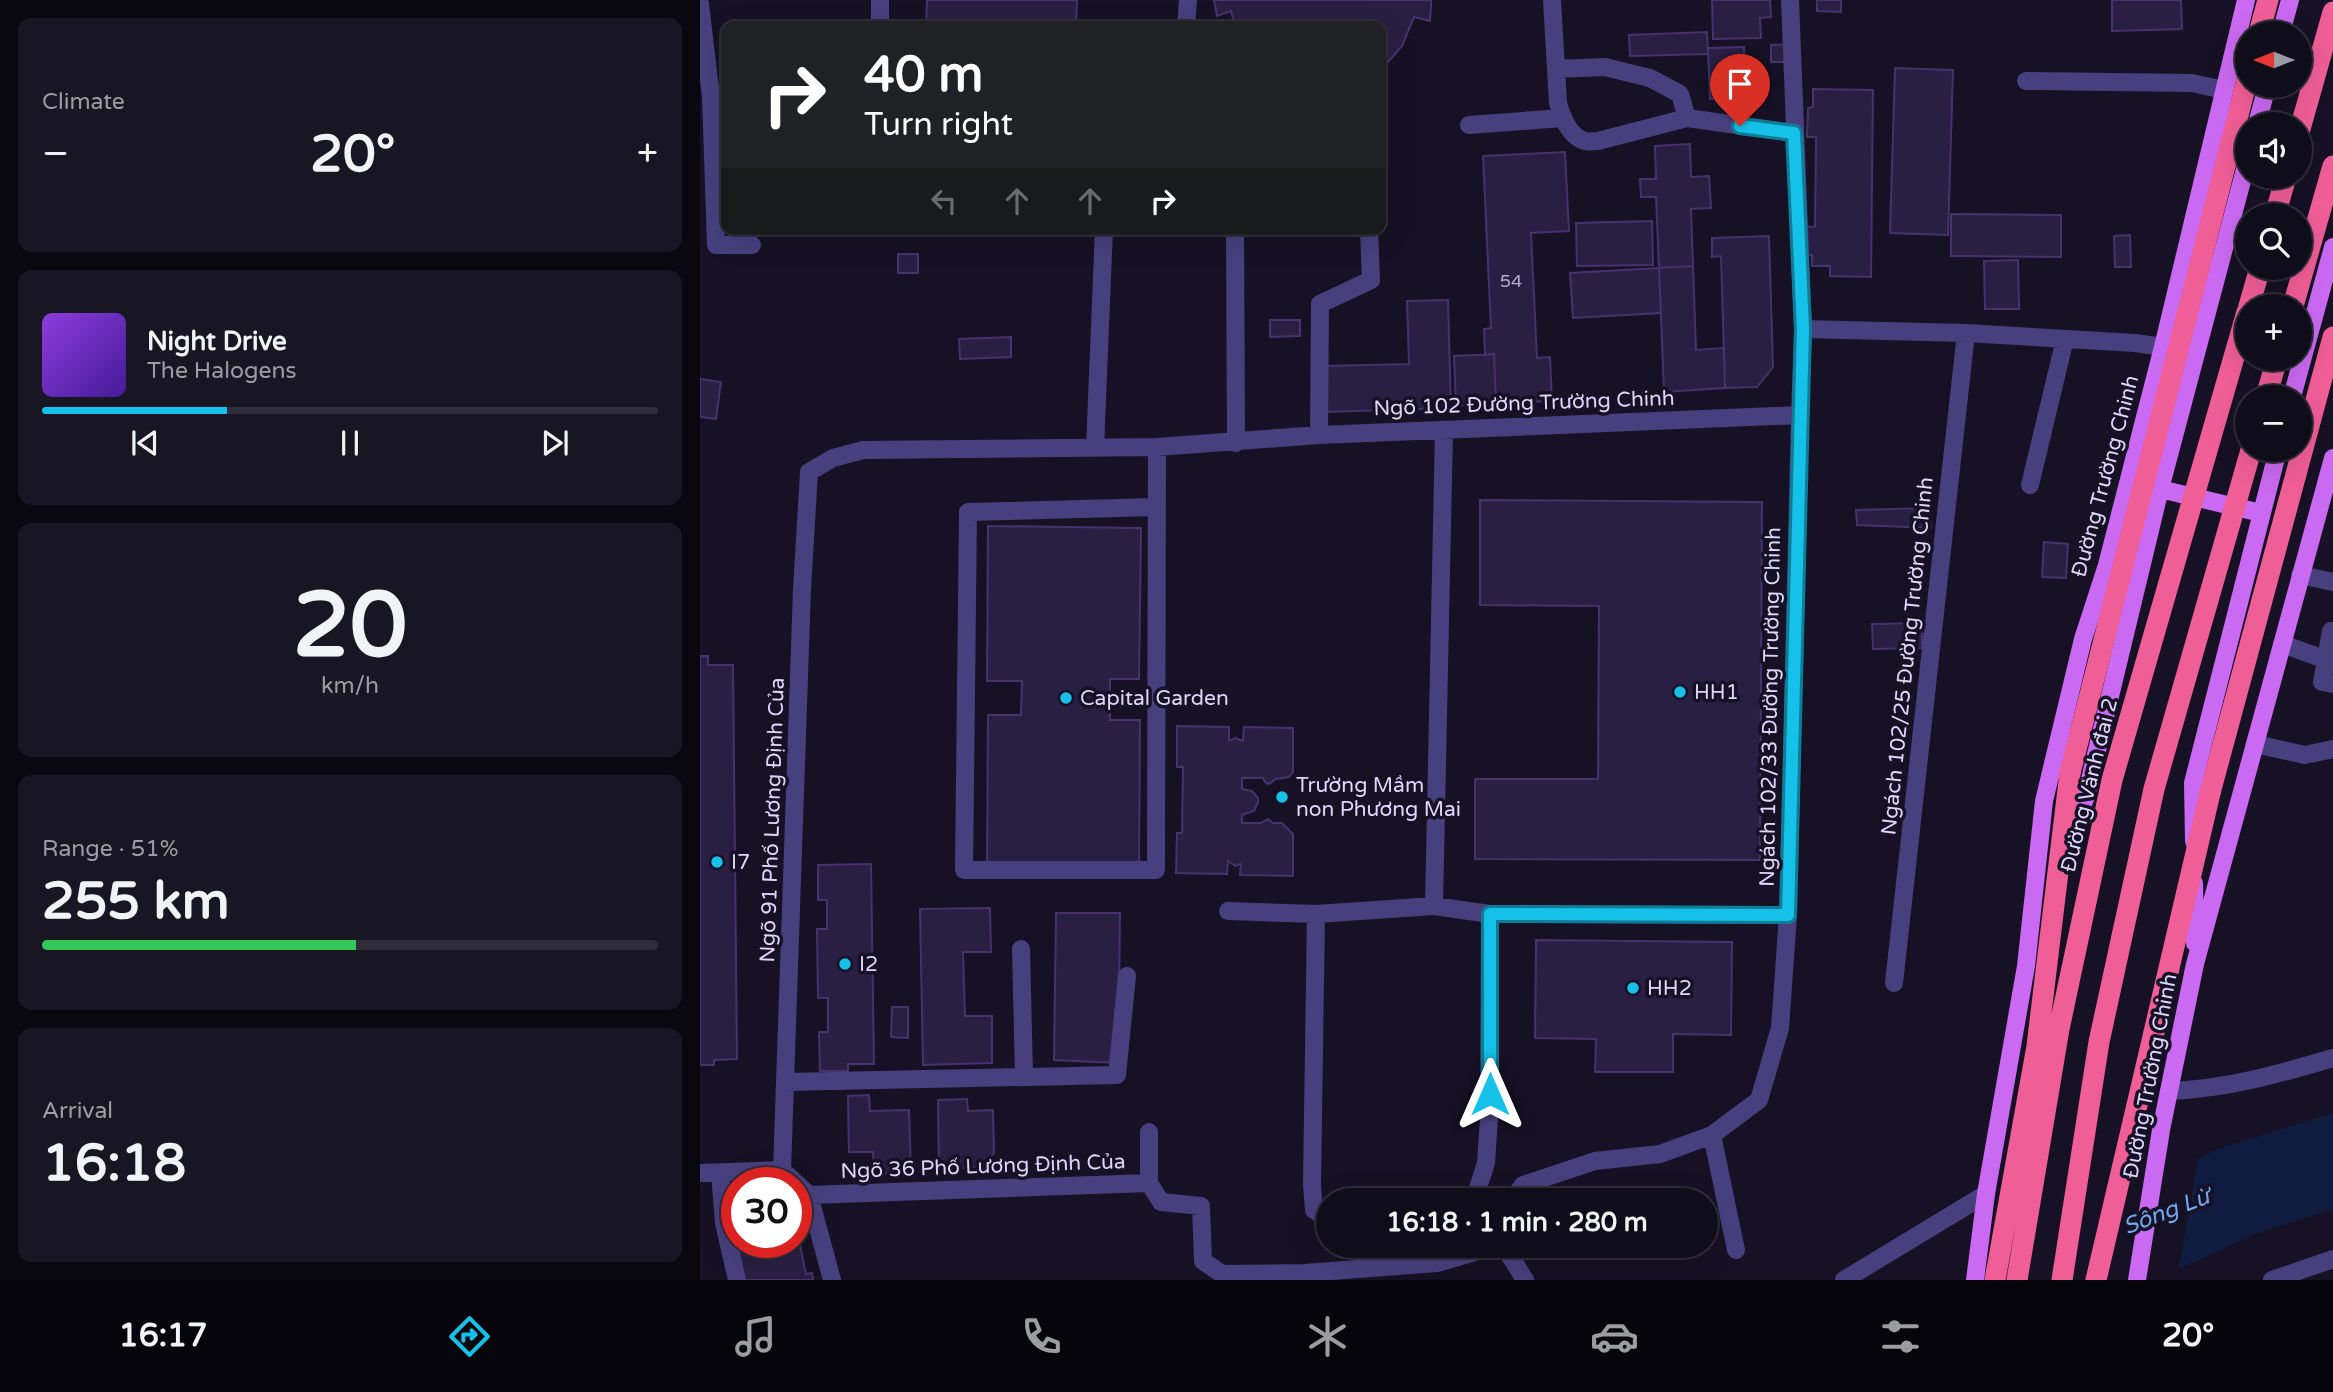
<!DOCTYPE html>
<html lang="en">
<head>
<meta charset="utf-8">
<style>
	:root { --surface:#100d1b; --page:#191624; --text:#f1f3f6; --muted:#9c9ca3; --line:#302d3a; --accent:#16c1e9 }
	body { margin:0; font-family:"Varela Round",sans-serif; background:var(--page); color:var(--text); height:100vh; display:flex; flex-direction:column; font-size:26px; white-space:nowrap }
	* { box-sizing:border-box; margin:0 }
	p { font-size:23px; color:var(--muted) }
	.icon { flex:none; width:38px; height:38px; fill:none; stroke:currentColor; stroke-width:2; stroke-linecap:round; stroke-linejoin:round }
	.map { position:relative; flex:1; overflow:hidden }
	.details { display:flex; flex-direction:column; gap:18px; padding:18px; background:#09070f; width:700px }
	.details>* { flex:none }
	.guide { position:absolute; left:21px; top:21px; width:665px; height:214px; border-radius:14px; box-shadow:0 7px 28px #0002,0 0 0 2px var(--line); background:#202124; color:#fff; overflow:hidden }
	.needle { width:46px; rotate:270deg }
	.tools { position:absolute; left:1535px; top:21px; display:grid; gap:14px }
	.tools a { display:grid; place-items:center; width:77px; height:77px; border-radius:50%; background:var(--surface); box-shadow:0 7px 28px #0002,0 0 0 2px var(--line); font-size:35px }
	.speed { position:absolute; left:21px; top:1167px; display:flex; gap:14px; font-size:35px; font-weight:700; text-align:center }
	.speed>* { display:grid; place-content:center; width:91px; height:91px; border-radius:50%; background:var(--surface); box-shadow:0 7px 28px #0002,0 0 0 2px var(--line); line-height:1 }
	.speed .limit { border:10px solid #d22; background:#fff; color:#111 }
	.pin { position:absolute; display:grid; place-items:center; width:60px; height:60px; color:#fff; margin:-72px -30px; border-radius:50% 50% 50% 0; rotate:-45deg; box-shadow:0 0 7px #0007 }
	.pin .icon { rotate:45deg }
	.me { position:absolute; width:77px; margin:-38px; rotate:0deg; stroke-linejoin:round; filter:drop-shadow(0 0 5px #0008) }
	.turn { display:flex; align-items:center; gap:24px; height:147px; padding:0 28px; font-size:32px }
	.turn .icon { width:91px; height:91px; stroke-width:2.5 }
	.turn b { display:block; font-size:49px; line-height:60px }
	.lanes { display:flex; align-items:center; height:66px; padding:0 28px; background:#0003; justify-content:center; gap:35px; direction:ltr }
	.lanes .off { opacity:.35 }
	.big { font-size:52px; font-weight:800; line-height:1.1 }
	.details .widget { flex:1; display:flex; flex-direction:column; justify-content:center; gap:10px; min-width:0; padding:0 24px; border-radius:14px; background:var(--page) }
	.details .dial { align-items:center; gap:0 }
	.dial b { font-size:91px; line-height:1 }
	.song { display:flex; align-items:center; gap:21px }
	.cover { width:84px; height:84px; border-radius:10px; background:linear-gradient(135deg,hsl(270 70% 55%),hsl(260 70% 35%)) }
	.played { height:7px; border-radius:4px; background:linear-gradient(90deg,var(--accent) 30%,var(--line) 30%) }
	.keys { display:flex; justify-content:space-around; direction:ltr }
	.heat { display:flex; justify-content:space-between; align-items:center; font-size:38px; direction:ltr }
	.charge { height:10px; border-radius:5px; background:linear-gradient(90deg,#34c759 51%,var(--line) 0) }
	.trip { position:absolute; left:616px; top:1188px; width:402px; height:70px; border-radius:35px; background:var(--surface); box-shadow:0 7px 28px #0002,0 0 0 2px var(--line); font-weight:800; line-height:70px; text-align:center }
	.tab-bar { display:flex; height:112px; justify-content:space-around; align-items:center; background:#06050b; color:var(--muted) }
	.tab-bar .icon { width:49px; height:49px }
	.tab-bar .current { color:var(--accent) }
	.tab-bar b { font-size:32px; color:var(--text) }
	main { display:flex; flex:1; min-height:0 }
	.map>svg:first-child { display:block }
	.water { fill:#0f1c3f }
	.pier { fill:#161124 }
	.building { fill:#291f43; stroke:#44336d; stroke-width:2 }
	.lines { fill:none; stroke-linecap:round; stroke-linejoin:round }
	.minor { stroke:#48407e; stroke-width:18 }
	.major { stroke:#ca69f1; stroke-width:18 }
	.highway { stroke:#f05e97; stroke-width:21 }
	.highway-bridge { stroke:#f05e97; stroke-width:21 }
	.route-casing { stroke:#0e7d97; stroke-width:18 }
	.route { stroke:#16c1e9; stroke-width:12 }
	.poi-dot { fill:#16c1e9; stroke:#161124; stroke-width:2.5 }
	.labels { text-anchor:middle; stroke-width:7; stroke-linejoin:round; paint-order:stroke }
	.number-label { font-size:18px; fill:#b2a9cd }
	.street-label { font-size:21px; fill:#dfd7fb; stroke:#161124 }
	.poi-label { font-size:21px; fill:#dfd7fb; stroke:#161124; text-anchor:start }
	.water-label { font-size:23px; font-style:italic; fill:#6fa9f1; stroke:#161124 }
</style>
</head>
<body>
<main>
<section class="details">
<div class="widget"><p>Climate</p>
<div class="heat"><a>−</a><b class="big">20°</b><a>+</a></div>
</div>
<div class="widget">
<div class="song"><i class="cover"></i><div><b>Night Drive</b><p>The Halogens</p></div></div>
<div class="played"></div>
<div class="keys"><svg class="icon" aria-label="previous" viewBox="0 0 24 24"><path d="M18 5L8 12l10 7zM5 5v14"/></svg><svg class="icon" aria-label="pause" viewBox="0 0 24 24"><path d="M8 5v14M16 5v14"/></svg><svg class="icon" aria-label="next" viewBox="0 0 24 24"><path d="M6 5l10 7-10 7zM19 5v14"/></svg></div>
</div>
<div class="widget dial"><b>20</b><p>km/h</p></div>
<div class="widget"><p>Range · 51%</p><b class="big">255 km</b><div class="charge"></div></div>
<div class="widget"><p>Arrival</p><b class="big">16:18</b></div>
</section>
<div class="map">
<svg width="1633" height="1280" viewBox="0 0 1633 1280">
	<rect width="100%" height="100%" fill="#161124"/>
	<path class="water" d="M1633,1113V1209L1558,1233L1454,1280H1248L1515,1150Z"/>
	<path class="pier" d="M1499,1154L1478,1273L1463,1280H1244L1246,1277Z"/>
	<path class="building" d="M227,0H377L376,26H226Z
		M514,0H731V6L730,21L714,17L702,46L681,70V26H535L531,11L517,16Z
		M1012,0H1070L1071,17L1060,18L1061,38L1013,39Z
		M1117,0H1141V12L1117,11Z
		M1412,0H1481L1482,29L1412,31Z
		M1007,32L1008,54L930,56L929,35Z
		M1090,44V62H1071V45Z
		M1044,47L1046,98L1010,99L1008,48Z
		M1195,68L1253,70L1248,235L1190,233Z
		M1113,89L1173,90L1171,277L1130,276V266H1112V255H1102L1103,226L1115,227L1116,137H1107L1108,108L1113,107Z
		M990,144L991,177L1009,176L1011,208L991,209L993,266L959,268L956,197H941L940,179H956L955,146Z
		M865,152L869,231L831,233L837,358L850,357L852,401L796,403L794,354L785,355L784,329L791,328L783,156Z
		M1251,214L1361,215V257L1251,256Z
		M952,221L953,265L877,266L876,223Z
		M1430,235L1431,267H1415L1414,236Z
		M1069,236L1073,367L1057,387L1025,388L1021,256L1012,257V238Z
		M198,254H218V273H198Z
		M1318,260L1319,309H1285L1284,261Z
		M993,266L996,350L1024,348L1025,388L964,392L959,268Z
		M959,268L961,313L873,318L870,273Z
		M748,300L751,408L624,412L622,366L709,364L707,301Z
		M570,320H600V336L570,337Z
		M311,337V357L260,359L259,339Z
		M794,354L796,403L756,406L754,356Z
		M0,379L21,382L16,419L0,417Z
		M780,500L1062,502L1060,860L775,859V779H898L899,606L780,605Z
		M1229,508L1231,528L1157,525L1156,510Z
		M288,526L441,528L439,679H410V720H440L439,869L287,868L288,715H321L322,681H287Z
		M1344,542L1368,544L1366,578L1342,577Z
		M1222,623V648L1173,649L1172,624Z
		M0,656H8V665H33L37,1059L14,1060V1065H0Z
		M477,726L529,727V741L535,738L543,741L544,727L593,728V772L589,777L576,779L569,784L565,782L563,778H542V789L552,791L558,798V802L554,811L542,815V823H561L568,819L573,823H582L593,834V876L540,875L541,864L535,866L528,861L527,874L476,873L477,833H482L483,767H477Z
		M171,864L174,1064H148V1071H120L119,1032H128V998H118L117,929H127V900H118V865Z
		M290,908L291,952H263L265,1016H292V1063L223,1065L220,909Z
		M356,913H420L418,1063L354,1060Z
		M836,940L1032,942L1031,1035L973,1034V1072H895L896,1039L835,1038Z
		M192,1007H208V1038L191,1037Z
		M169,1095L170,1111L209,1110L211,1173L174,1174L173,1152H149L148,1096Z
		M267,1099L268,1111L293,1110L294,1153L281,1168L239,1169L238,1100Z
		M37,1226V1242H96L99,1240L106,1274L112,1273L113,1280H45L33,1227Z"/>
	<g class="lines">
		<path class="minor" d="M180,0V26
			M852,0L858,103C862,117 870,137 885,141C889,142 893,141 898,141L987,118L1094,133
			M1090,0L1103,329
			M0,4L11,97L16,245H52
			M486,26L488,0
			M856,69L905,67L950,78L980,94L987,118
			M1326,81L1492,83L1524,90
			M769,125L862,118
			M535,229L536,443
			M619,435L620,304L671,280L669,229
			M395,448L404,229
			M1330,485L1365,339
			M455,507L268,512L264,870H456L457,447
			M1600,575L1633,582
			M1633,631H1631L1622,682L1633,684
			M1582,644L1627,660
			M1555,744L1605,755L1633,749
			M734,906L744,430
			M528,911L616,914L734,906L790,914L789,1119L786,1163L774,1200
			M616,914L612,1185L614,1210L628,1219
			M790,914L1088,915
			M321,949L324,1075
			M1194,983L1266,333
			M86,1082L417,1075L427,976
			M1469,1091C1526,1089 1579,1074 1633,1058
			M449,1132V1183
			M1012,1135L1036,1250
			M82,1170L102,589L109,472L133,458L163,450L457,447L619,435L1100,415L1103,329L1266,333L1435,343L1463,347
			M82,1170L109,1195L132,1280
			M0,1173L82,1170
			M20,1173L24,1223L37,1280
			M449,1183L461,1202L501,1206L503,1261L522,1274L605,1273L737,1263L795,1246
			M109,1195L449,1183
			M812,1200L823,1185L895,1161L960,1154L1012,1135L1059,1100L1080,1028L1088,915L1100,415
			M804,1246L825,1280
			M1144,1280L1286,1194
			M1572,1280L1633,1259"/>
		<path class="major" d="M1581,33L1590,0
			M1557,124L1567,86
			M1592,397L1633,247
			M1460,489L1561,513
			M1494,841L1493,783L1578,450
			M1366,851L1386,796L1460,489L1547,162
			M1494,883L1495,943
			M1275,1280L1286,1194L1326,966L1344,801L1383,639L1407,565L1463,347L1546,0
			M1437,1280L1461,1130L1495,964L1633,458"/>
		<path class="highway" d="M1559,33L1568,0
			M1600,129L1633,12
			M1575,215L1586,177
			M1549,306L1560,268
			M1593,306L1633,166
			M1566,397L1577,359
			M1370,773L1547,80
			M1510,793L1633,337"/>
		<path class="highway-bridge" d="M1295,1280L1337,1046L1370,773
			M1317,1280L1359,1029L1412,780L1547,312
			M1362,1280L1399,1042L1454,789L1551,450
			M1396,1280L1510,793"/>
	</g>
	<g class="lines">
		<g class="route-casing">
			<path id="route" d="M790,1094V914L1088,915L1103,329L1094,133L1040,126"/>
		</g>
		<use href="#route" class="route"/>
	</g>
	<g class="poi-dot">
		<circle cx="980" cy="692" r="7"/>
		<circle cx="366" cy="698" r="7"/>
		<circle cx="582" cy="797" r="7"/>
		<circle cx="17" cy="862" r="7"/>
		<circle cx="145" cy="964" r="7"/>
		<circle cx="933" cy="988" r="7"/>
	</g>
	<g class="labels">
		<g class="number-label">
			<text x="811" y="287">54</text>
		</g>
		<g class="street-label">
			<text transform="translate(824 403) rotate(-2)" y="7">Ngõ 102 Đường Trường Chinh</text>
			<text transform="translate(1405 476) rotate(-75)" y="7">Đường Trường Chinh</text>
			<text transform="translate(1207 656) rotate(-84)" y="7">Ngách 102/25 Đường Trường Chinh</text>
			<text transform="translate(1070 707) rotate(-89)" y="7">Ngách 102/33 Đường Trường Chinh</text>
			<text transform="translate(1389 785) rotate(-76)" y="7">Đường Vành đai 2</text>
			<text transform="translate(72 820) rotate(-88)" y="7">Ngõ 91 Phố Lương Định Của</text>
			<text transform="translate(1450 1076) rotate(-79)" y="7">Đường Trường Chinh</text>
			<text transform="translate(283 1166) rotate(-2)" y="7">Ngõ 36 Phố Lương Định Của</text>
		</g>
		<g class="poi-label">
			<text x="994" y="699">HH1</text>
			<text x="380" y="705">Capital Garden</text>
			<text x="596" y="792">Trường Mầm<tspan x="596" dy="24">non Phương Mai</tspan></text>
			<text x="31" y="869">I7</text>
			<text x="159" y="971">I2</text>
			<text x="947" y="995">HH2</text>
		</g>
		<g class="water-label">
			<text transform="translate(1466 1211) rotate(-21)" y="8">Sông Lừ</text>
		</g>
	</g>
</svg>
<div class="tools">
<a><svg class="needle" viewBox="-14 -14 28 28"><path d="M0-13l5 13h-10z" fill="#e53935"/><path d="M0 13l5-13h-10z" fill="#9c9ca3"/></svg></a>
<a><svg class="icon" aria-label="sound" viewBox="0 0 24 24"><path d="M4 9h4l5-4v14l-5-4H4zM17 9q2 3 0 6"/></svg></a>
<a><svg class="icon" aria-label="search" viewBox="0 0 24 24"><circle cx="10" cy="10" r="6"/><path d="M15 15l6 6"/></svg></a>
<a>+</a>
<a>−</a>
</div>
<div class="speed"><div class="limit">30</div></div>
<div class="pin" style="left:1040px;top:126px;background:#d93025"><svg class="icon" aria-label="arrive" viewBox="0 0 24 24"><path d="M6 21V4h12l-3 4 3 4H6"/></svg></div>
<svg class="me" style="left:790px;top:1094px" viewBox="-20 -20 40 40"><path d="M0-17L14 15 0 8-14 15z" fill="#16c1e9" stroke="#fff" stroke-width="4"/></svg>
<div class="trip">16:18 · 1 min · 280 m</div>
<div class="guide">
<div class="turn"><svg class="icon" aria-label="right" viewBox="0 0 24 24"><path d="M7 20v-9h11M14 6l5 5-5 5"/></svg><div><b>40 m</b>Turn right</div></div>
<div class="lanes"><svg class="icon off" aria-label="left" viewBox="0 0 24 24"><path d="M17 20v-9H6M10 6l-5 5 5 5"/></svg><svg class="icon off" aria-label="ahead" viewBox="0 0 24 24"><path d="M12 20V5M6 11l6-6 6 6"/></svg><svg class="icon off" aria-label="ahead" viewBox="0 0 24 24"><path d="M12 20V5M6 11l6-6 6 6"/></svg><svg class="icon" aria-label="right" viewBox="0 0 24 24"><path d="M7 20v-9h11M14 6l5 5-5 5"/></svg></div>
</div>
</div>
</main>
<nav class="tab-bar">
<b>16:17</b>
<svg class="icon current" aria-label="directions" viewBox="0 0 24 24"><path d="M12 3l9 9-9 9-9-9zM9 14v-3h6M13 9l2 2-2 2"/></svg>
<svg class="icon" aria-label="music" viewBox="0 0 24 24"><path d="M9 18V5l10-2v13"/><circle cx="6" cy="18" r="3"/><circle cx="16" cy="16" r="3"/></svg>
<svg class="icon" aria-label="phone" viewBox="0 0 24 24"><path d="M5 4h4l2 5-3 2q2 4 5 5l2-3 5 2v4C11 20 4 13 5 4z"/></svg>
<svg class="icon" aria-label="climate" viewBox="0 0 24 24"><path d="M12 3v18M4 7l16 10M4 17L20 7"/></svg>
<svg class="icon" aria-label="car" viewBox="0 0 24 24"><path d="M5 17H2v-5l4-1 3-4h7l3 4 3 1v5h-3M9 17h6M6 11h13"/><circle cx="7" cy="17" r="2"/><circle cx="17" cy="17" r="2"/></svg>
<svg class="icon" aria-label="filters" viewBox="0 0 24 24"><path d="M4 7h16M4 17h16"/><circle cx="9" cy="7" r="2"/><circle cx="15" cy="17" r="2"/></svg>
<b>20°</b>
</nav>
</body>
</html>
